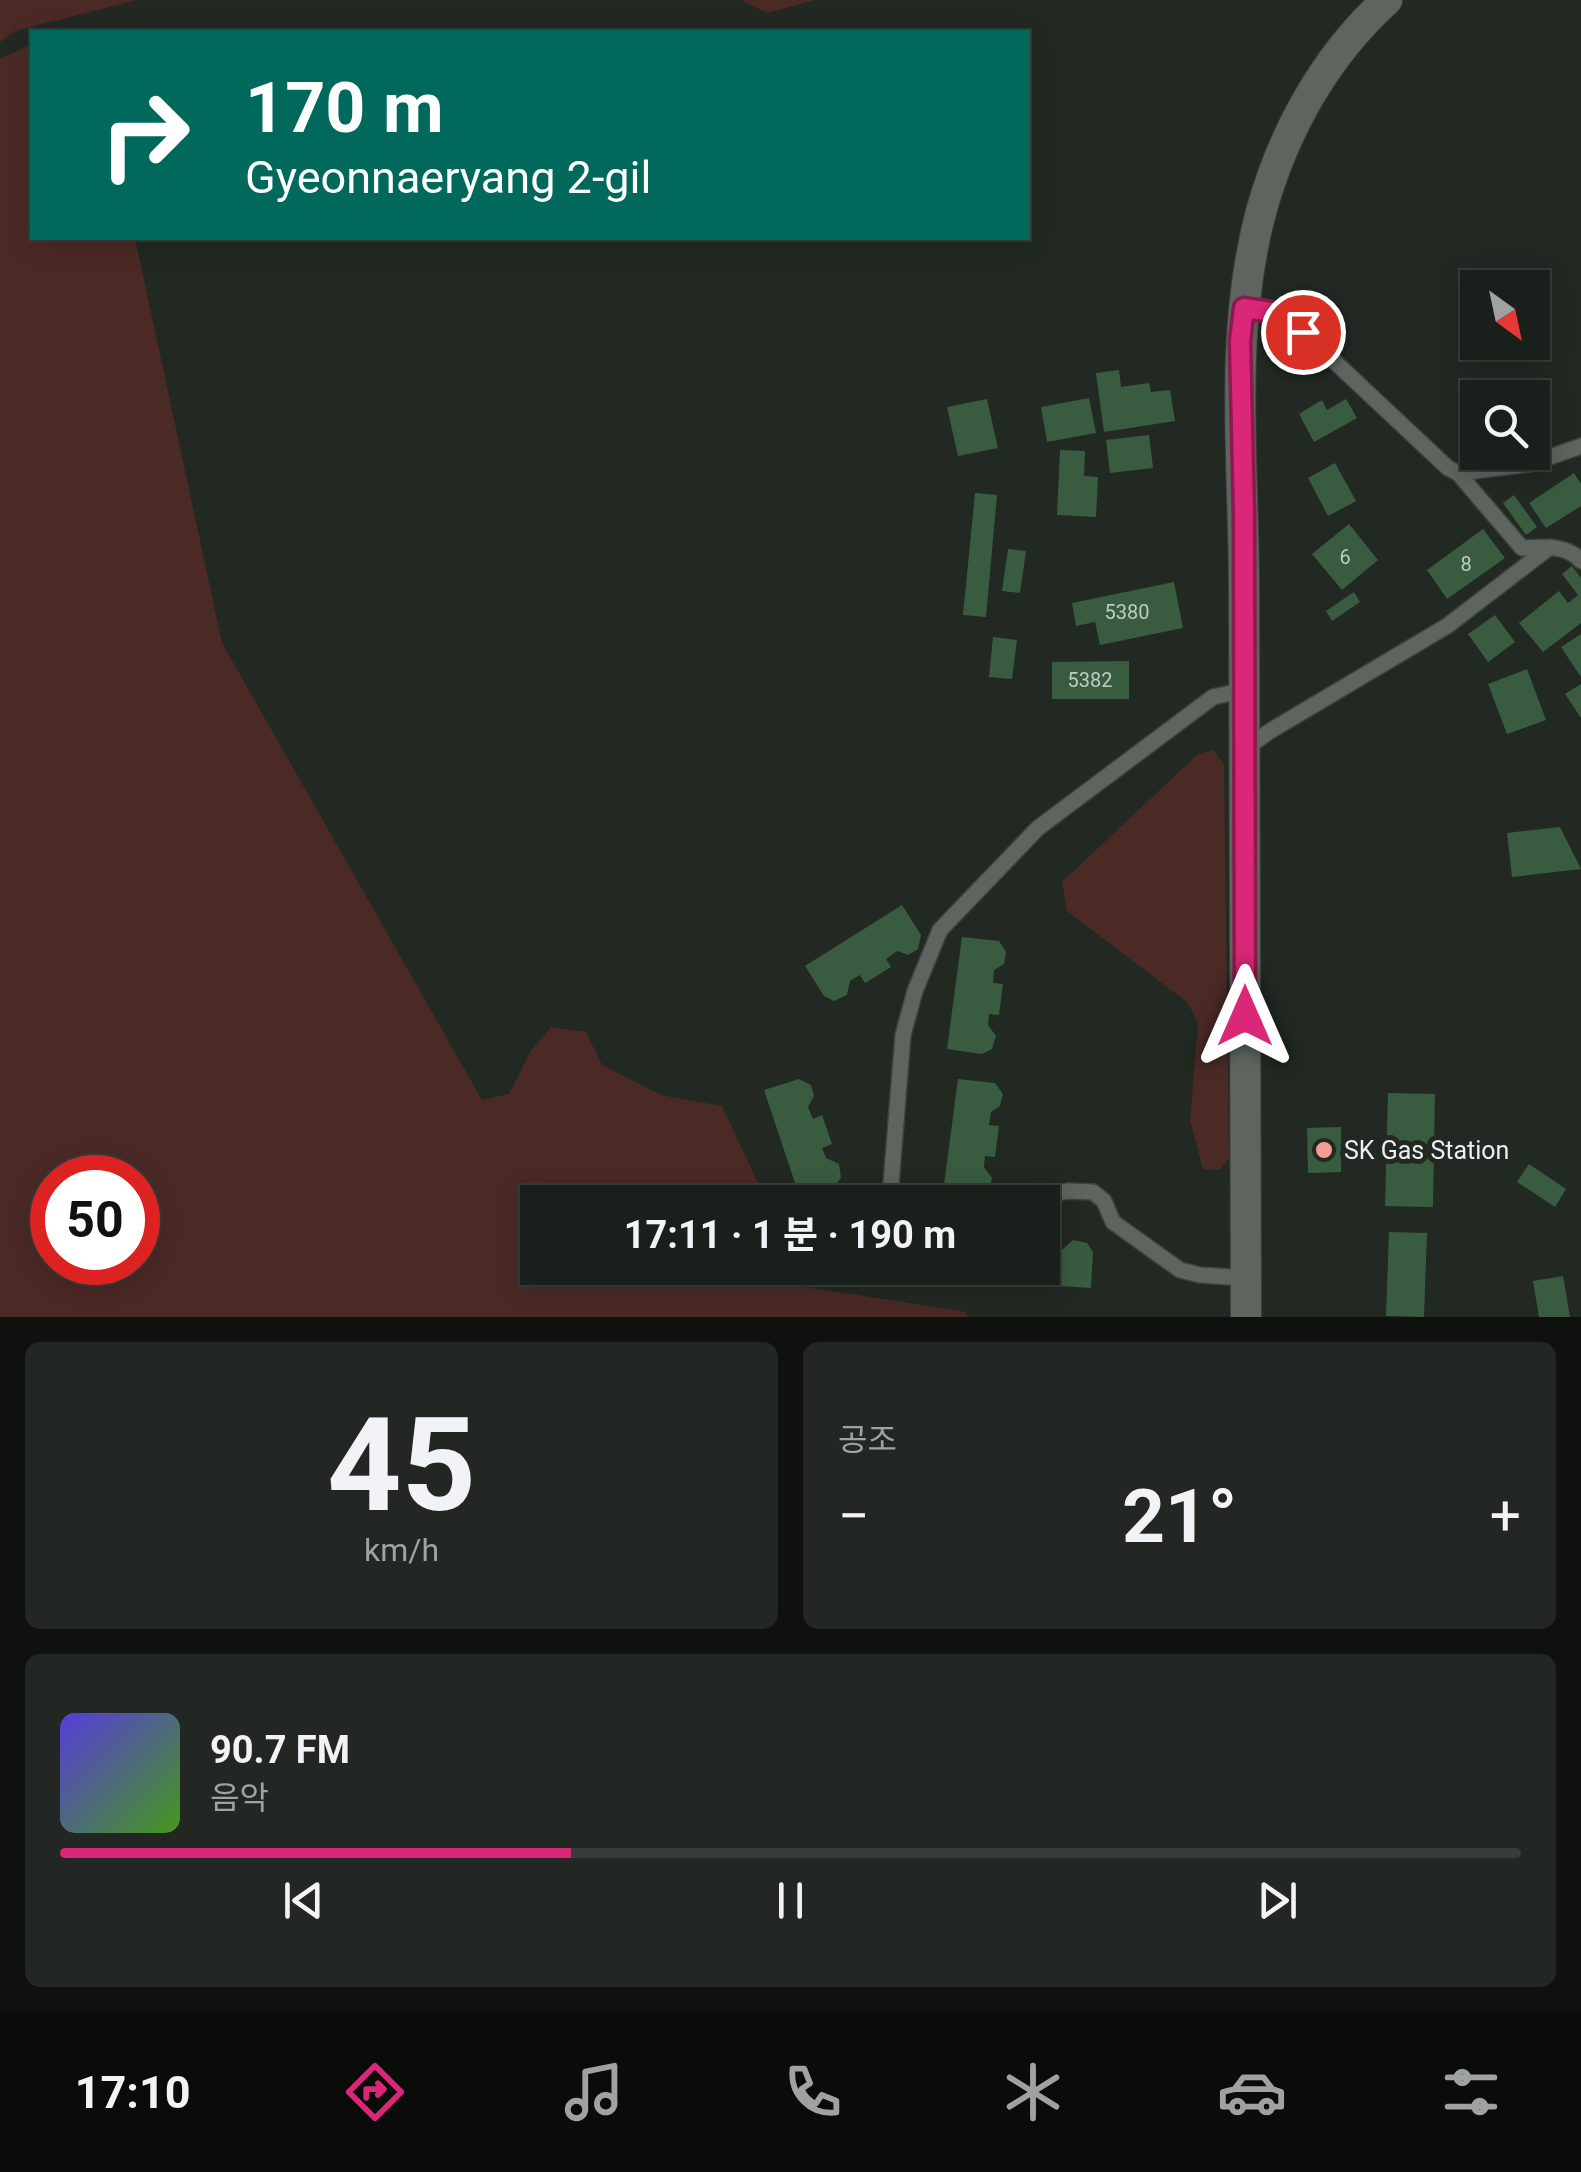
<!DOCTYPE html>
<html lang="ko">
<head>
<meta charset="utf-8">
<style>
	:root { --surface:#191f1a; --page:#222723; --text:#f1f3f6; --muted:#9fa2a2; --line:#373d39; --accent:#db2777 }
	body { margin:0; font-family:Roboto,"Noto Sans KR",sans-serif; background:var(--page); color:var(--text); height:100vh; display:flex; flex-direction:column; font-size:38px; white-space:nowrap }
	* { box-sizing:border-box; margin:0 }
	p { font-size:32px; color:var(--muted) }
	.icon { flex:none; width:55px; height:55px; fill:none; stroke:currentColor; stroke-width:2; stroke-linecap:round; stroke-linejoin:round }
	.map { position:relative; height:1317px; overflow:hidden }
	.drawer { display:flex; flex-direction:column; gap:25px; padding:25px; background:#0e110e; flex:1 }
	.drawer>* { flex:none }
	.hud { position:absolute; left:30px; top:30px; width:1000px; height:210px; border-radius:0px; box-shadow:0 5px 25px #0003,0 0 0 2px var(--line); background:#00695c; color:#fff; overflow:hidden }
	.needle { width:65px; rotate:147deg }
	.fabs { position:absolute; left:1460px; top:270px; display:grid; gap:20px }
	.fabs a { display:grid; place-items:center; width:90px; height:90px; border-radius:0px; background:var(--surface); box-shadow:0 5px 25px #0003,0 0 0 2px var(--line); font-size:50px }
	.speed { position:absolute; left:30px; top:1155px; display:flex; gap:20px; font-size:50px; font-weight:700; text-align:center }
	.speed>* { display:grid; place-content:center; width:130px; height:130px; border-radius:50%; background:var(--surface); box-shadow:0 5px 25px #0003,0 0 0 2px var(--line); line-height:1 }
	.speed .limit { border:15px solid #d22; background:#fff; color:#111 }
	.pin { position:absolute; display:grid; place-items:center; width:85px; height:85px; color:#fff; margin:-42px; border:5px solid #fff; border-radius:50%; box-shadow:0 2px 10px #0007 }
	.me { position:absolute; width:110px; margin:-55px; rotate:0deg; stroke-linejoin:round; filter:drop-shadow(0 0 8px #0008) }
	.turn { display:flex; align-items:center; gap:35px; height:210px; padding:0 50px; font-size:45px }
	.turn .icon { width:130px; height:130px; stroke-width:2.5 }
	.turn b { display:block; font-size:70px; line-height:85px }
	.big { font-size:75px; font-weight:700; line-height:1.1 }
	.drawer .widget { flex:1; display:flex; flex-direction:column; justify-content:center; gap:15px; min-width:0; padding:0 35px; border-radius:15px; background:var(--page) }
	.drawer .dial { align-items:center; gap:0 }
	.dial b { font-size:130px; line-height:1 }
	.song { display:flex; align-items:center; gap:30px }
	.cover { width:120px; height:120px; border-radius:15px; background:linear-gradient(135deg,hsl(250 70% 55%),hsl(100 70% 35%)) }
	.played { height:10px; border-radius:5px; background:linear-gradient(90deg,var(--accent) 35%,var(--line) 35%) }
	.keys { display:flex; justify-content:space-around; direction:ltr }
	.heat { display:flex; justify-content:space-between; align-items:center; font-size:55px; direction:ltr }
	.drawer .tiles { flex:1; display:grid; gap:25px; grid-template-columns:1fr 1fr }
	.widget:last-child { grid-column:span 2 }
	.trip { position:absolute; left:520px; top:1185px; width:540px; height:100px; border-radius:0px; background:var(--surface); box-shadow:0 5px 25px #0003,0 0 0 2px var(--line); font-weight:700; line-height:100px; text-align:center }
	.tabs { display:flex; height:160px; justify-content:space-around; align-items:center; background:#0a0c0a; color:var(--muted) }
	.tabs .icon { width:70px; height:70px }
	.tabs .active { color:var(--accent) }
	.tabs b { font-size:45px; color:var(--text) }
	.map>svg:first-child { display:block }
	.green { fill:#4b2a26; fill-rule:evenodd }
	.building { fill:#395c40 }
	.lines { fill:none; stroke-linecap:round; stroke-linejoin:round }
	.lane-casing { stroke:#3c433e; stroke-width:18 }
	.secondary-casing { stroke:#3c433e; stroke-width:32 }
	.lane { stroke:#5d655e; stroke-width:15 }
	.secondary { stroke:#5d655e; stroke-width:30 }
	.route-casing { stroke:#8e194d; stroke-width:25 }
	.route { stroke:#db2777; stroke-width:18 }
	.poi-dot { fill:#f59c92; stroke:#212922; stroke-width:4 }
	.labels { text-anchor:middle; stroke-width:10; stroke-linejoin:round; paint-order:stroke }
	.number-label { font-size:20px; fill:#bfccc2 }
	.poi-label { font-size:25px; fill:#ecf1ed; stroke:#212922; text-anchor:start }
</style>
</head>
<body>
<div class="map">
<svg width="1581" height="1317" viewBox="0 0 1581 1317">
	<rect width="100%" height="100%" fill="#212922"/>
	<path class="green" d="M0,0H137L15,31L0,42Z
		M741,0H815L767,13Z
		M32,44V238H135L222,643L482,1100L509,1094L530,1052L551,1027L586,1032L602,1065L661,1095L722,1106L767,1202H538V1268H798L807,1287L966,1312L967,1317H0V59ZM52,1178H138V1262H52Z
		M1213,750L1224,764L1229,1158L1220,1170L1203,1169L1190,1120L1198,1024L1188,1003L1067,911L1062,882L1198,754Z"/>
	<path class="building" d="M1119,370L1121,387L1149,383L1151,392L1170,390L1175,421L1104,432L1096,373Z
		M1089,398L1096,433L1047,442L1041,407Z
		M987,399L998,448L958,456L947,407Z
		M1346,399L1357,418L1314,442L1299,414L1322,400L1327,410Z
		M1149,435L1153,468L1110,473L1106,440Z
		M1060,450L1085,451L1084,476L1098,477L1096,517L1057,515Z
		M1335,463L1356,501L1328,516L1308,478Z
		M1574,473L1581,484V506L1546,528L1529,503Z
		M975,493L997,495L986,617L963,615Z
		M1514,495L1537,527L1526,535L1503,503Z
		M1349,524L1378,560L1342,590L1312,554Z
		M1483,529L1505,558L1447,599L1427,570Z
		M1008,549L1026,551L1020,593L1002,591Z
		M1572,566L1581,578V623L1543,652L1519,623L1559,591L1568,603L1578,595L1562,574Z
		M1174,582L1183,628L1100,645L1095,622L1076,626L1072,603Z
		M1354,592L1360,602L1332,621L1326,611Z
		M1495,615L1515,642L1488,662L1468,634Z
		M1581,634V677L1561,647Z
		M993,637L1017,640L1012,679L989,677Z
		M1129,661V699H1052V662Z
		M1527,669L1546,720L1507,734L1488,684Z
		M1581,684V718L1565,694Z
		M1560,827L1581,869L1512,877L1507,833Z
		M902,905L921,935L918,949L908,955L897,951L886,959L891,967L865,983L860,975L850,981L847,995L834,1001L824,996L805,966Z
		M962,937L999,941L1006,952L1004,964L994,970L993,983L1003,984L999,1015L989,1014L988,1025L996,1036L992,1049L982,1054L947,1049Z
		M799,1079L811,1085L814,1096L808,1107L813,1119L822,1115L832,1144L822,1148L826,1158L839,1164L841,1178L834,1187L800,1198L764,1090Z
		M958,1079L995,1083L1003,1094L1000,1106L991,1112L989,1125L999,1126L995,1157L985,1156L984,1167L992,1178L989,1192L979,1196L943,1192Z
		M1388,1093L1435,1094L1433,1207L1385,1206Z
		M1341,1127V1172L1308,1173L1307,1128Z
		M1529,1164L1566,1189L1555,1207L1517,1182Z
		M1389,1232L1427,1233L1424,1317L1386,1316Z
		M1042,1238L1052,1239V1249H1063L1073,1240L1087,1243L1093,1252L1091,1288L977,1281V1268H1042Z
		M1563,1276L1570,1317H1539L1533,1281Z"/>
	<g class="lines">
		<g class="lane-casing">
			<path id="lane" d="M1244,307L1272,312L1303,332L1448,468L1458,473L1522,548C1542,547 1567,544 1581,561
				M1458,473L1530,464L1581,446
				M1245,749L1270,731L1447,626L1550,547
				M928,1202L901,1197L891,1184L903,1035L915,991L940,930L1038,828L1213,697L1244,690
				M1006,1202L1068,1191L1093,1192L1104,1201L1113,1222L1180,1270L1200,1275L1246,1278"/>
		</g>
		<g class="secondary-casing">
			<path id="secondary" d="M1246,1317C1246,1074 1244,832 1244,589C1244,464 1228,335 1261,212C1283,132 1325,56 1387,0"/>
		</g>
		<use href="#lane" class="lane"/>
		<use href="#secondary" class="secondary"/>
	</g>
	<g class="lines">
		<g class="route-casing">
			<path id="route" d="M1245,1016L1244,514L1240,341L1244,308L1272,312L1303,332"/>
		</g>
		<use href="#route" class="route"/>
	</g>
	<circle class="poi-dot" cx="1324" cy="1150" r="10"/>
	<g class="labels">
		<g class="number-label">
			<text x="1345" y="564">6</text>
			<text x="1466" y="571">8</text>
			<text x="1127" y="619">5380</text>
			<text x="1090" y="687">5382</text>
		</g>
		<g class="poi-label">
			<text x="1344" y="1159">SK Gas Station</text>
		</g>
	</g>
</svg>
<div class="fabs">
<a><svg class="needle" viewBox="-14 -14 28 28"><path d="M0-13l5 13h-10z" fill="#e53935"/><path d="M0 13l5-13h-10z" fill="#9fa2a2"/></svg></a>
<a><svg class="icon" aria-label="search" viewBox="0 0 24 24"><circle cx="10" cy="10" r="6"/><path d="M15 15l6 6"/></svg></a>
</div>
<div class="speed"><div class="limit">50</div></div>
<div class="pin" style="left:1303px;top:332px;background:#d93025"><svg class="icon" aria-label="arrive" viewBox="0 0 24 24"><path d="M6 21V4h12l-3 4 3 4H6"/></svg></div>
<svg class="me" style="left:1245px;top:1016px" viewBox="-20 -20 40 40"><path d="M0-17L14 15 0 8-14 15z" fill="#db2777" stroke="#fff" stroke-width="4"/></svg>
<div class="trip">17:11 · 1 분 · 190 m</div>
<div class="hud">
<div class="turn"><svg class="icon" aria-label="right" viewBox="0 0 24 24"><path d="M7 20v-9h11M14 6l5 5-5 5"/></svg><div><b>170 m</b>Gyeonnaeryang 2-gil</div></div>
</div>
</div>
<section class="drawer">
<div class="tiles">
<div class="widget dial"><b>45</b><p>km/h</p></div>
<div class="widget"><p>공조</p>
<div class="heat"><a>−</a><b class="big">21°</b><a>+</a></div>
</div>
<div class="widget">
<div class="song"><i class="cover"></i><div><b>90.7 FM</b><p>음악</p></div></div>
<div class="played"></div>
<div class="keys"><svg class="icon" aria-label="previous" viewBox="0 0 24 24"><path d="M18 5L8 12l10 7zM5 5v14"/></svg><svg class="icon" aria-label="pause" viewBox="0 0 24 24"><path d="M8 5v14M16 5v14"/></svg><svg class="icon" aria-label="next" viewBox="0 0 24 24"><path d="M6 5l10 7-10 7zM19 5v14"/></svg></div>
</div>
</div>
</section>
<nav class="tabs">
<b>17:10</b>
<svg class="icon active" aria-label="directions" viewBox="0 0 24 24"><path d="M12 3l9 9-9 9-9-9zM9 14v-3h6M13 9l2 2-2 2"/></svg>
<svg class="icon" aria-label="music" viewBox="0 0 24 24"><path d="M9 18V5l10-2v13"/><circle cx="6" cy="18" r="3"/><circle cx="16" cy="16" r="3"/></svg>
<svg class="icon" aria-label="phone" viewBox="0 0 24 24"><path d="M5 4h4l2 5-3 2q2 4 5 5l2-3 5 2v4C11 20 4 13 5 4z"/></svg>
<svg class="icon" aria-label="climate" viewBox="0 0 24 24"><path d="M12 3v18M4 7l16 10M4 17L20 7"/></svg>
<svg class="icon" aria-label="car" viewBox="0 0 24 24"><path d="M5 17H2v-5l4-1 3-4h7l3 4 3 1v5h-3M9 17h6M6 11h13"/><circle cx="7" cy="17" r="2"/><circle cx="17" cy="17" r="2"/></svg>
<svg class="icon" aria-label="filters" viewBox="0 0 24 24"><path d="M4 7h16M4 17h16"/><circle cx="9" cy="7" r="2"/><circle cx="15" cy="17" r="2"/></svg>
</nav>
</body>
</html>
